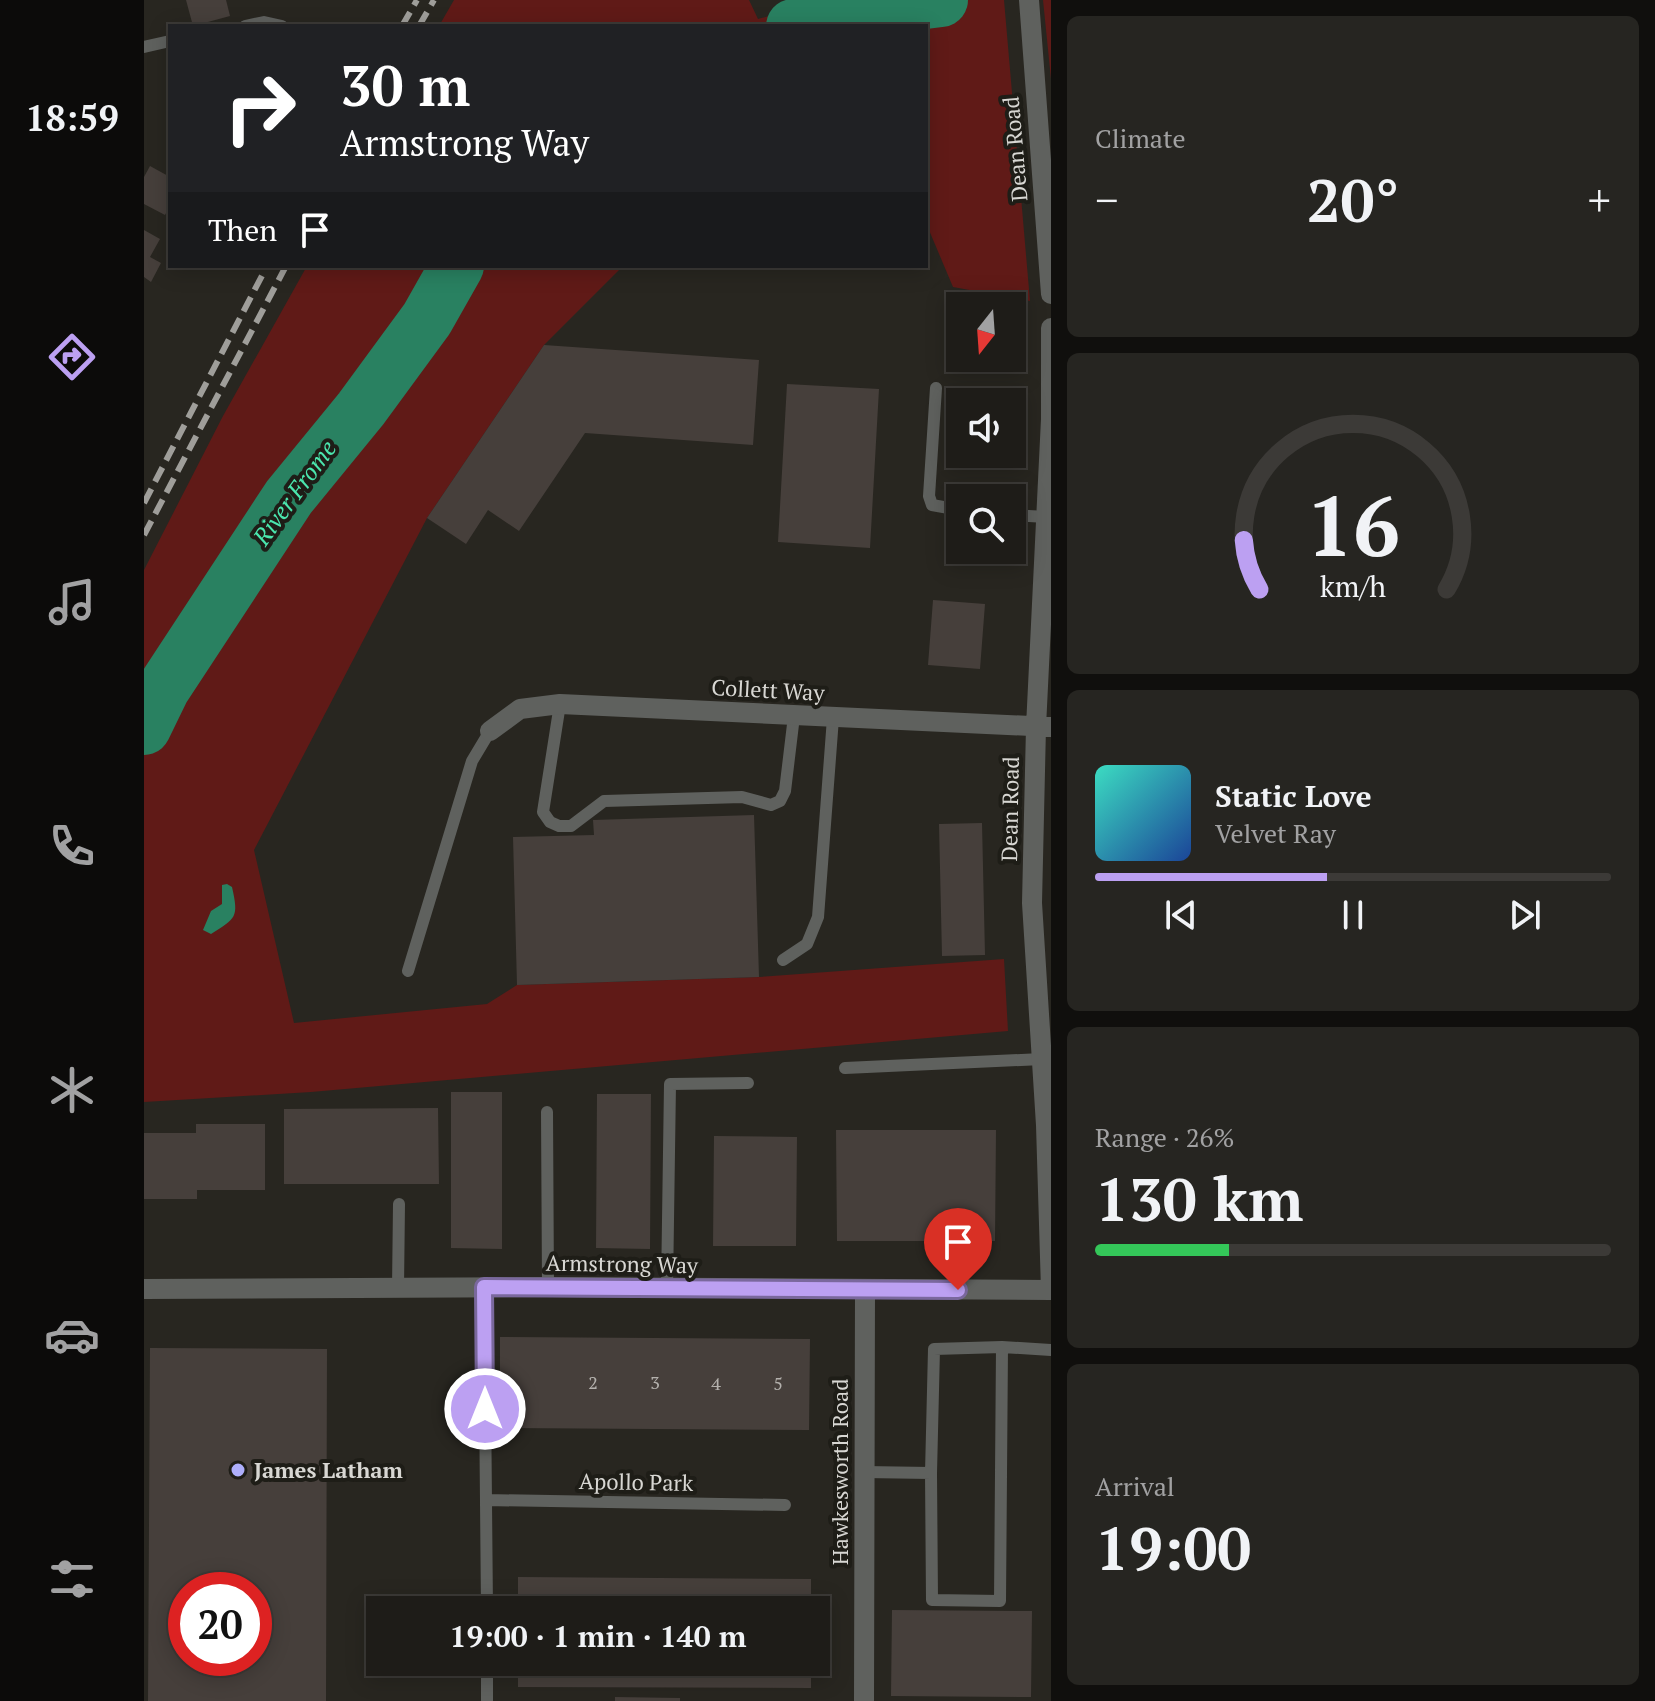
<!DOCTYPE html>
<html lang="en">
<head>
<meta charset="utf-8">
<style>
	:root { --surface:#1e1c18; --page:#262521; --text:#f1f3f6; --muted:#a1a1a2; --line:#3c3a37; --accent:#bca0f2 }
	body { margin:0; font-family:"PT Serif",serif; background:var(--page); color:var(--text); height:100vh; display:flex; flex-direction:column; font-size:30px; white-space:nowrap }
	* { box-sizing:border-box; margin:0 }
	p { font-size:26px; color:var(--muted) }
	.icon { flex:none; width:44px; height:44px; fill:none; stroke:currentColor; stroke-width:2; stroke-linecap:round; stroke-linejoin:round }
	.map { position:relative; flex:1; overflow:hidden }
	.panel { display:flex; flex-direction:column; gap:16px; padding:16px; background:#100f0d; width:604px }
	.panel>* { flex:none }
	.top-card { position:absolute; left:24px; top:24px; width:760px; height:244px; border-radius:0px; box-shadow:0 4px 20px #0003,0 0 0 2px var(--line); background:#202124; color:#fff; overflow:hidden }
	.needle { width:52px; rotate:197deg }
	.tools { position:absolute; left:802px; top:292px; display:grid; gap:16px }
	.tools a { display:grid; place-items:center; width:80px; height:80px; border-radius:0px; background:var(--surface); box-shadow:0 4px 20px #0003,0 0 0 2px var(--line); font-size:40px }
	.speed { position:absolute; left:24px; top:1572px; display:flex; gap:16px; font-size:40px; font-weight:700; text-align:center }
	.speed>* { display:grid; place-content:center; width:104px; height:104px; border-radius:50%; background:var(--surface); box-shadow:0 4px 20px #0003,0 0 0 2px var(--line); line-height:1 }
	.speed .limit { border:12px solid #d22; background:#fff; color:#111 }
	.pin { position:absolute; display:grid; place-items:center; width:68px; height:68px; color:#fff; margin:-82px -34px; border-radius:50% 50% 50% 0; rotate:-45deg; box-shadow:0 0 8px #0007 }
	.pin .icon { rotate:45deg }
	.me { position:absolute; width:88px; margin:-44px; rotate:0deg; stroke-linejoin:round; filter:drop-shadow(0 0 6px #0008) }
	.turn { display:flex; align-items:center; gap:28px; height:168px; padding:0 40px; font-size:36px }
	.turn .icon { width:104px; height:104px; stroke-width:2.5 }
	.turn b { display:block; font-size:56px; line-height:68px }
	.then { display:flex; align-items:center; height:76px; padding:0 40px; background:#0003; gap:16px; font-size:30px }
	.big { font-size:60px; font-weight:600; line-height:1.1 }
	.panel .card { flex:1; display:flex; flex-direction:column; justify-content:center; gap:12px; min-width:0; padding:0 28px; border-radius:12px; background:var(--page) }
	.panel .dial { align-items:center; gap:0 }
	.dial svg { height:208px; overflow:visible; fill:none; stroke:var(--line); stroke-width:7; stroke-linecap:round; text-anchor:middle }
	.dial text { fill:var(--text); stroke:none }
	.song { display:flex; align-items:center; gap:24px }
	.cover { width:96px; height:96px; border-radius:12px; background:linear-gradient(135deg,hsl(170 70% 55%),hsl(220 70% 35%)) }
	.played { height:8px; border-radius:4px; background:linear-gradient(90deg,var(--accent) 45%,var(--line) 45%) }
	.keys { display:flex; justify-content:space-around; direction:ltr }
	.heat { display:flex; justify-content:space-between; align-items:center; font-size:44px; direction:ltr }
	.charge { height:12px; border-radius:6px; background:linear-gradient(90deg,#34c759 26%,var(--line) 0) }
	.trip { position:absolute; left:222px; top:1596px; width:464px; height:80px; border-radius:0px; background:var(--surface); box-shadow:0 4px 20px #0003,0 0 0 2px var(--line); font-weight:600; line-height:80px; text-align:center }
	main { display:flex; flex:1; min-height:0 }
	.tab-bar { display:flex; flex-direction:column; width:144px; justify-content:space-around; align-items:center; background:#0c0b0a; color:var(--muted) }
	.tab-bar .icon { width:56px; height:56px }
	.tab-bar .on { color:var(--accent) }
	.tab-bar b { font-size:36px; color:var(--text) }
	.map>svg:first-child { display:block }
	.green { fill:#601a17 }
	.water { fill:#298161 }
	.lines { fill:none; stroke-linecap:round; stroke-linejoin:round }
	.river { stroke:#298161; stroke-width:54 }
	.building { fill:#463f3b; fill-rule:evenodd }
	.lane { stroke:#5f615e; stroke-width:12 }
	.street { stroke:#5f615e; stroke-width:20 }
	.rail { stroke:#9f9e9a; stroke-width:6; stroke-dasharray:16 8; stroke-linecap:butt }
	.route-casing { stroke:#7a689d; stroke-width:20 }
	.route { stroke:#bca0f2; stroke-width:14 }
	.poi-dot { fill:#aeaefb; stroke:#1e1d17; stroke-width:3 }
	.labels { text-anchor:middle; stroke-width:8; stroke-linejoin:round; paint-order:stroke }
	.number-label { font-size:18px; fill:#b4b1ad }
	.street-label { font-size:22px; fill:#d8d7d3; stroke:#1e1d17 }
	.poi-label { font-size:22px; font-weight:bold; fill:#d8d7d3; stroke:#1e1d17; text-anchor:start }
	.water-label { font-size:24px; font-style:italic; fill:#4be6ae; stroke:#1e1d17 }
</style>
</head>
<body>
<main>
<nav class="tab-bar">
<b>18:59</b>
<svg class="icon on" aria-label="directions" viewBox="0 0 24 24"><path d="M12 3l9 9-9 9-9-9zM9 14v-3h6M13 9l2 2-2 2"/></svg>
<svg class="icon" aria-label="music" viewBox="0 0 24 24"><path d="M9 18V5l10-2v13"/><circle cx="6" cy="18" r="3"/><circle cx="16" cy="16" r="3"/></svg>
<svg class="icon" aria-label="phone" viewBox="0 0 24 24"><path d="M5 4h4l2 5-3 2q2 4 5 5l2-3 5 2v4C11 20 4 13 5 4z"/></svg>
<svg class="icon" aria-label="climate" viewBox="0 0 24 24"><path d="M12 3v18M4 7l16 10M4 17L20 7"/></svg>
<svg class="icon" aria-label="car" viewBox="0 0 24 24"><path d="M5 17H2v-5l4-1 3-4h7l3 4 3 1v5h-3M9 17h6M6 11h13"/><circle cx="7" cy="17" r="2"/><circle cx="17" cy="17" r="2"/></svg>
<svg class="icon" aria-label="filters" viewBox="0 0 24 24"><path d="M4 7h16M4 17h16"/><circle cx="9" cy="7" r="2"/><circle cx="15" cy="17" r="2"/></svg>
</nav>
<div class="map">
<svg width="907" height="1701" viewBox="0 0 907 1701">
	<rect width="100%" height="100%" fill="#282620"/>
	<path class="green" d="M310,0H605L614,19L683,0H860L886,301L809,287L782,223V26H295Z
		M899,0H907V79Z
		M163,266H479L400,345L283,518L110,850L150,1023L343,1004L373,985L615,977L860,959L864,1031L167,1092L0,1102V570L79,416Z"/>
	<path class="water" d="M83,884L88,887C95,918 92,918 67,934L59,930L67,911L78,904V885Z"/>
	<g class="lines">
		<path class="river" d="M649,26L702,12L797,0
			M0,728L19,689L145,497L217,409L283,319L313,266"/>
	</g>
	<path class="building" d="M42,0H82L86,16L49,26Z
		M6,166L26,177V206L21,215L0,204V177Z
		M0,230L16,239L6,257L17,263L7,282L0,277Z
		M400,345L615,360L609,445L441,433L375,531L344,510L322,544L283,518Z
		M643,384L735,389L726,548L634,542Z
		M789,600L841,604L836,669L784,665Z
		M610,815L615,977L373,985L369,837L450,835L449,820Z
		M838,823L841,955L798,956L795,824Z
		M307,1092H358V1249L307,1248Z
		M453,1094H507L506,1249L452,1248Z
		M294,1108L295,1184H140V1109Z
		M52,1124H121V1190H53V1199H0V1133H52Z
		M692,1130H852L851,1241H693Z
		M570,1136L653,1137L652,1246H569Z
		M356,1337L666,1339L665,1430L356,1428Z
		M6,1348L183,1349L182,1701H4ZM42,1590H110V1658H42Z
		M374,1577L667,1579V1610H374Z
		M748,1610L888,1611L887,1697L747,1696Z
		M374,1662H667V1688L374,1687Z
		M471,1697L536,1698V1701H471Z"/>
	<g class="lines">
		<path class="lane" d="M101,26L120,22L138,26
			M0,47L26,41
			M792,388L785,496L788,505L816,510
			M868,515L902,517
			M416,704L399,812L406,822L415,826H427L460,801L598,797L627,805L636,801L641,791L650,716
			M639,960L663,944L674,917L689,718
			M264,971L328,761L346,731
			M701,1068L898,1059
			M403,1112L404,1287
			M340,1287L343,1610
			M254,1288L255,1204
			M523,1288L526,1084L604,1083
			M858,1347L907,1350
			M720,1472L787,1473L788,1600L856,1601L858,1347L790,1349L787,1473
			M342,1500L641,1505
			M343,1662V1701"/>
		<path class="street" d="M885,0L907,294
			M346,731L376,709L416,704L907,727
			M0,1289L404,1287L907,1290
			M907,1290L902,1125L888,903L892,727L907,419V328
			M720,1701L721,1290"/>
		<path class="rail" d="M258,26L273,0
			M275,26L290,0
			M0,503L123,266
			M0,535L142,266"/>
	</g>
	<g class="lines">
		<g class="route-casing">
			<path id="route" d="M341,1409L340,1287L814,1290"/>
		</g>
		<use href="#route" class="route"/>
	</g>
	<circle class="poi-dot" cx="94" cy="1470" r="8"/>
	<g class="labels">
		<g class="number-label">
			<text x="449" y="1389">2</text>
			<text x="511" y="1389">3</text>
			<text x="572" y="1390">4</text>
			<text x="634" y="1390">5</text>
		</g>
		<g class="street-label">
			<text transform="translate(871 149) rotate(-95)" y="8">Dean Road</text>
			<text transform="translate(624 690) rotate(3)" y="8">Collett Way</text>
			<text transform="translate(866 809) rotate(-89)" y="8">Dean Road</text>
			<text transform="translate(478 1264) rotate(1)" y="8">Armstrong Way</text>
			<text transform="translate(696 1472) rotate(-90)" y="8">Hawkesworth Road</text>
			<text transform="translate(492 1482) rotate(1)" y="8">Apollo Park</text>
		</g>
		<g class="poi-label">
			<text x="110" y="1478">James Latham</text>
		</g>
		<g class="water-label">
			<text transform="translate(151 493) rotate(-54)" y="8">River Frome</text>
		</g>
	</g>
</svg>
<div class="tools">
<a><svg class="needle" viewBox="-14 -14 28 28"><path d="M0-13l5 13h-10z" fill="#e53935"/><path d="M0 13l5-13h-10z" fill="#a1a1a2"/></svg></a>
<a><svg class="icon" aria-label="sound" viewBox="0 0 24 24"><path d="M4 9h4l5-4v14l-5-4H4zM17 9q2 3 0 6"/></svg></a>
<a><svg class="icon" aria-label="search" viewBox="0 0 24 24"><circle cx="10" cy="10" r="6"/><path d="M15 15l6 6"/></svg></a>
</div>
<div class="speed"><div class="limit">20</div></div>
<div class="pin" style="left:814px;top:1290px;background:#d93025"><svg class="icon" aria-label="arrive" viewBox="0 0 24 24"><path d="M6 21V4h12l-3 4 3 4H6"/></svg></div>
<svg class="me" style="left:341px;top:1409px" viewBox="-20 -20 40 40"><circle r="17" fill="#bca0f2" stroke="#fff" stroke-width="3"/><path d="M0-11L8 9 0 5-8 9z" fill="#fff"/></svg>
<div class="trip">19:00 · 1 min · 140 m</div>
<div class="top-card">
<div class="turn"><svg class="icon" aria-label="right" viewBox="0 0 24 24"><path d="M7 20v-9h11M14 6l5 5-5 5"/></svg><div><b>30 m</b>Armstrong Way</div></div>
<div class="then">Then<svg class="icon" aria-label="arrive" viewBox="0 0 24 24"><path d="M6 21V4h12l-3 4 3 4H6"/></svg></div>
</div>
</div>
<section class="panel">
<div class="card"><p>Climate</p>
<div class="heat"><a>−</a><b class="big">20°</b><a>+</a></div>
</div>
<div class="card dial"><svg viewBox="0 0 100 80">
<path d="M14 69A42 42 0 1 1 86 69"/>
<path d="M14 69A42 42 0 0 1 8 50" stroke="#bca0f2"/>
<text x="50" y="56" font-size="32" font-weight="700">16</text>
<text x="50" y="72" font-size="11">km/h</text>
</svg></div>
<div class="card">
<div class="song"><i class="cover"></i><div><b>Static Love</b><p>Velvet Ray</p></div></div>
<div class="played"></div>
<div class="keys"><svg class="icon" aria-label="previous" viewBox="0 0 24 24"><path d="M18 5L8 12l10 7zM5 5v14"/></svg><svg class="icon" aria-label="pause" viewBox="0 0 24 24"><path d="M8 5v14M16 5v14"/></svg><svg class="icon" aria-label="next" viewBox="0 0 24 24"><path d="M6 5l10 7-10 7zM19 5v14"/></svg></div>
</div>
<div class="card"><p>Range · 26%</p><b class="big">130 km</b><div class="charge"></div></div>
<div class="card"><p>Arrival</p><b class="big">19:00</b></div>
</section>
</main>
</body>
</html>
